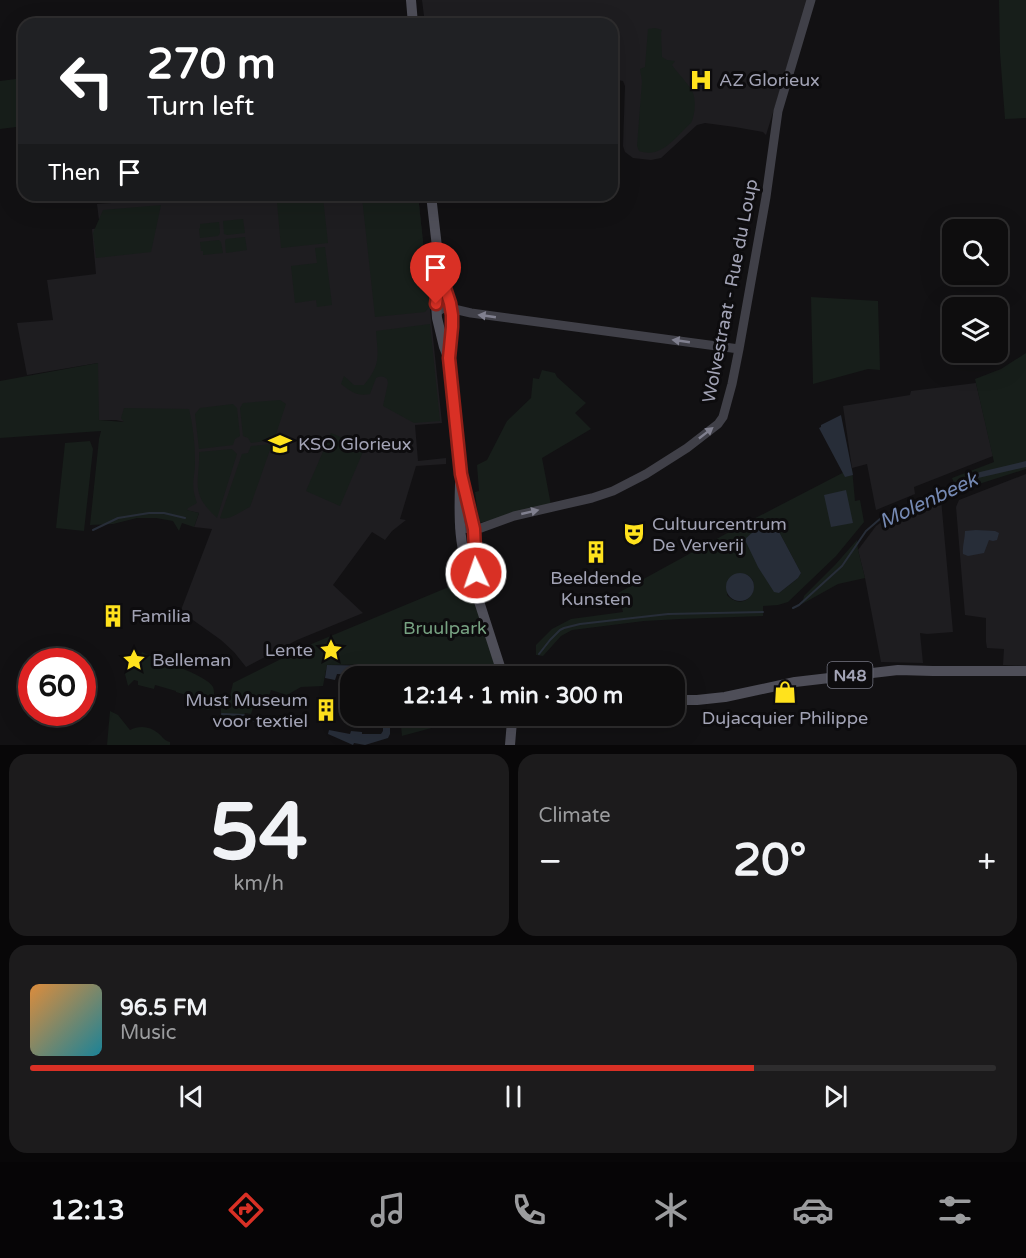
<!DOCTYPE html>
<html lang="en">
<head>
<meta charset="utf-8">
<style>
	:root { --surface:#0e0d0e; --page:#1c1b1c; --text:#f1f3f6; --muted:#9b9c9e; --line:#2e2d2e; --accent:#d93025 }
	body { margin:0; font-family:"Varela Round",sans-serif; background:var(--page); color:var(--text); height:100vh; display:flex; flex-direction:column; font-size:22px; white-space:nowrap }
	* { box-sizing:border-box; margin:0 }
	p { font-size:20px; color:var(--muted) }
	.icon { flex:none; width:33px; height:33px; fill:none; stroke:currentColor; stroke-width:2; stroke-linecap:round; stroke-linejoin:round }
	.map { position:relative; height:745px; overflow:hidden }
	.details { display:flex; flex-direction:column; gap:9px; padding:9px; background:#080708; flex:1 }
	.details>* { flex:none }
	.top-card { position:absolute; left:18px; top:18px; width:600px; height:183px; border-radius:18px; box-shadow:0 6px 24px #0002,0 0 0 2px var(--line); background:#202124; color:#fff; overflow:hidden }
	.tools { position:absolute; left:942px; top:219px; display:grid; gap:12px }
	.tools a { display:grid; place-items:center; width:66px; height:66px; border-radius:12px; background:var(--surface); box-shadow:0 6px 24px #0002,0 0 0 2px var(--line); font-size:30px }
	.speed { position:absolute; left:18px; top:648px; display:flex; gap:12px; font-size:30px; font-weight:700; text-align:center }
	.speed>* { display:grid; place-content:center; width:78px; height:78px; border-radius:50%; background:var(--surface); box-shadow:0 6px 24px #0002,0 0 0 2px var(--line); line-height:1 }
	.speed .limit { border:9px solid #d22; background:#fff; color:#111 }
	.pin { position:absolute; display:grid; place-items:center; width:51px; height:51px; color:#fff; margin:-62px -26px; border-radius:50% 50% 50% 0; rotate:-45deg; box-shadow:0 0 6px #0007 }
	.pin .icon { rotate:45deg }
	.me { position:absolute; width:66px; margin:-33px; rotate:357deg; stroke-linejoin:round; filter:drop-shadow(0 0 4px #0008) }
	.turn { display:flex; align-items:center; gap:21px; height:126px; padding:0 30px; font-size:27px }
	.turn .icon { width:78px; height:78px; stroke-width:2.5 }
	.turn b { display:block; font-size:42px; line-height:51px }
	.then { display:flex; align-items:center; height:57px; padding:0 30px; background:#0003; gap:12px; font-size:22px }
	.big { font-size:45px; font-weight:800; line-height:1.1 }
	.details .tile { flex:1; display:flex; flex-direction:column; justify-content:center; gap:9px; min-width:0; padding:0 21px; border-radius:18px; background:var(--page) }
	.details .dial { align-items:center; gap:0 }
	.dial b { font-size:78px; line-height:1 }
	.song { display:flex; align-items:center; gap:18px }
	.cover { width:72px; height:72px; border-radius:9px; background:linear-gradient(135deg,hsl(30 70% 55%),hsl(190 70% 35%)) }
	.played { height:6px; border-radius:3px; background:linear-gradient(90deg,var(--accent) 75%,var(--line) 75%) }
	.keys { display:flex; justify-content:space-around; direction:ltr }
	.heat { display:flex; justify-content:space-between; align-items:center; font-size:33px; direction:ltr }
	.details .tiles { flex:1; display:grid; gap:9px; grid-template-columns:1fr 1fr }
	.tile:last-child { grid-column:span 2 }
	.trip { position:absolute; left:340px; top:666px; width:345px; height:60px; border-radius:18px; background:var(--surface); box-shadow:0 6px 24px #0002,0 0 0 2px var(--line); font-weight:800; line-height:60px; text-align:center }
	.tab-bar { display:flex; height:96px; justify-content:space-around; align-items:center; background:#060506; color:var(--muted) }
	.tab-bar .icon { width:42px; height:42px }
	.tab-bar .selected { color:var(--accent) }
	.tab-bar b { font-size:27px; color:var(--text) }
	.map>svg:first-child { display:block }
	.built { fill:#1e1d20 }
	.green { fill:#171e1a; fill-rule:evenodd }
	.water { fill:#272d38 }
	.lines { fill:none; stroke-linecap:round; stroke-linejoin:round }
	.stream { stroke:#272d38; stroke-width:2 }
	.secondary { stroke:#404048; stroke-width:9 }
	.primary { stroke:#4e4e58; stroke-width:10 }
	.oneway { fill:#80808f }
	.route-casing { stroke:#8d1f18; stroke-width:15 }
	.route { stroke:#d93025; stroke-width:10 }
	.labels { text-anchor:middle; stroke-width:6; stroke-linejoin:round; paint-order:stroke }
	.shield { fill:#0d0c0e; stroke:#757683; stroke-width:1.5 }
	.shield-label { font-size:16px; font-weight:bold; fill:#a2a3b5 }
	.poi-label { font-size:18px; fill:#a2a3b5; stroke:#0d0c0e; text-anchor:start }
	.street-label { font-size:18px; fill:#a2a3b5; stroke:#0d0c0e }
	.park-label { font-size:18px; fill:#77a282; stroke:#0d0c0e }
	.water-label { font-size:20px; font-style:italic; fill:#7589b3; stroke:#0d0c0e }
</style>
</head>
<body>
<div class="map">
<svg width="1026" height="745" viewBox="0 0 1026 745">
	<rect width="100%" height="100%" fill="#121113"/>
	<path class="built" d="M422,0H808L766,135L763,132L735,127L705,123L697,125L661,158L651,160L633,158L625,152L623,146L625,86L623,81L612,79V24H425Z
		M224,195H418L442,423L415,425L418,461L446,458V464L416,466L400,519L406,520L392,531L385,540L372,532L333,585L363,613L297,640L246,667L234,652L221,640L186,615L181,610L212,529L194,527L199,513L166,506L129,423L116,420H98V363L27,375L17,323L53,320L47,280L96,274L92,229L100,228L97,204Z
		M976,383L993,456L914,487L915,494L876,510L867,464L852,468L843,406L910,395L911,391Z
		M1026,474V666L1003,665L1004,649L987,648L986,642V618L965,615L956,507L959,500Z
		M941,499L953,632L927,634L920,633L923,663L881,662L865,578L858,550L876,526L883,521Z"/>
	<path class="green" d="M999,0H1026V118L1005,119L1000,53Z
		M655,28L662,30L661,33L662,57L667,60L675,61L672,65C676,71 692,88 693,93C696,102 695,115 691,123C675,137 662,159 639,151L637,146L642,81L640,69L645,67L648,29Z
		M24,78V126L0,129V81Z
		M381,195H418L430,306L425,312L375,317L362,197Z
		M323,198L328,243L281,248L277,202Z
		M161,205L151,252L96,258L93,233L103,210Z
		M243,219L245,233L227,235L224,234L223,221Z
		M219,222L220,233L218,236L200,238L199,229L200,228V224Z
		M245,237L247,250L226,253L225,241L226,239Z
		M219,240L221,242L223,253L203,255V251H201L200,242Z
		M325,247L332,305L317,307L316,300L295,303L291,266L317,263L315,248Z
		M811,297L878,301L880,370L868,369L813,384Z
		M430,324L440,421L414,423L383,406L388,383L387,379C383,376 381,376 376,378L370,394C358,397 350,391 341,384L344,376L354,385H364C381,364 378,357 376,331Z
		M1026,353V469L957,491L952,478L994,462L975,379L1001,369Z
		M98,363L99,420L124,422L121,418L124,408L189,409C193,426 195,443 195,461C195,479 190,483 197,503L188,508L187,510L199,513L194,527L182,523L179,531L173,521L156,518H137L113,524L90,525L99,439L101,431L0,438V381Z
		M542,370L555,373L557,377L586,403L575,413L591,429L542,458L551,505L479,523L475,492L479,491L477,465L487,460L507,421L531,398L533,378L539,379Z
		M280,400L286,404L274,440L251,443L248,438L243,436L240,408L243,403Z
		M233,404L237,408L240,436L235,439L233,445L199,449L195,414L200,408Z
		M331,433L365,447L340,506L306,491Z
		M90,441L93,449L84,531L56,528L65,443Z
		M272,444L250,507C241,511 229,521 220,518L242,454L248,453L251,446Z
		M232,449L237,454L217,518C189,492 200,484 199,452Z
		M852,468L855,501L860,500L864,522L836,556L788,602L778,605L763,606V616L680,619L644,621L572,630L561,636L543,656L536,655V645L552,629L571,619L623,612L618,593L742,525ZM770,524L775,525L777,528L801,573L798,578L779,593L747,537ZM738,573C769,574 749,618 727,595Z
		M857,540L858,550L865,578L838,584L802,604L804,596L835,565Z
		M468,579L496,668L490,669L494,676H465V672L437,671L436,676H396L394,664L327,665L323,686L301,687L287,695L271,690L268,699L257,696L251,714L245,713L244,716H221V708L227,710L233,683L309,645Z
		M142,652C156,660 206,674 213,687C216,694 212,704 209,710L188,705L189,699L186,698V695L176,692V691L155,685L154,689L138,685V681L134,680L128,686L125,674L132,655L140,657Z
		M110,711L118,715L130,730C139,725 150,726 158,733C163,737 163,740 170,742V745H107Z
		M400,716H432L433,717L439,716L441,718L440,723L436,724L435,727L402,736Z"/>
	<path class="water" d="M841,415L853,475L845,477L819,428L821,427V425Z
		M1026,461V467L978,478L957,490L955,485L980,472Z
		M846,490L853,523L831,527L824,495Z
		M773,524L777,528L801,573L798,578L779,593L774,592L758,567L745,540C750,532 763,527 773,524Z
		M976,530L995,531L999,533L997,540L993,541L989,540L984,553L968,556L963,554C962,547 965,539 965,531Z
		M726 587a14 14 0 1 1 28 0a14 14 0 1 1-28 0Z
		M327,665L382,666L386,669L387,676L337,674L335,680L325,678Z
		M383,716H390V734L388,738L365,745L354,743L353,745L328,734L329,730L350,734L351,731L362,732V734H381L383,731Z"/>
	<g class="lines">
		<path class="stream" d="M93,530L118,518L149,513H164L185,518
			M793,608L799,605L842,566L866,531L881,518L939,495L958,486
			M539,654L550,640L560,630L564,628L580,624L668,614L763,612
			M222,714L243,715L268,728"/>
		<path class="secondary" d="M437,312L445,307L471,313L739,349
			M460,528L474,529L481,528L514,516L592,498L613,491L646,474L687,448L718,424L723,417L732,384L739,349L766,197L778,111L811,0"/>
		<path class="primary" d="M411,0L413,24
			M431,195L440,273L436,304L437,318L444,347L448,357
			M440,273L450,303L452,315V327L449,358L461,474L474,529L476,573L474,580L476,592L503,676
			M460,484C459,514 458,554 474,580
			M675,700H697L725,697L795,682L898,670L933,671H1026
			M503,716C511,723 520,723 528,716
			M510,745L512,721"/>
	</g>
	<defs><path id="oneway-solid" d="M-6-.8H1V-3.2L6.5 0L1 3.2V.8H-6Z" transform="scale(1.5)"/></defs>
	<g class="oneway">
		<use href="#oneway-solid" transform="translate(487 316) rotate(-172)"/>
		<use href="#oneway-solid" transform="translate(681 341) rotate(-172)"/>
		<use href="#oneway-solid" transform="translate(706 433) rotate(-38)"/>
		<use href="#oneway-solid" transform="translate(530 512) rotate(-13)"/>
	</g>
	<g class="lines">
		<g class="route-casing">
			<path id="route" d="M436,304L440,273L450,303L452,315V327L449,358L461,474L474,529L476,573"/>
		</g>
		<use href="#route" class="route"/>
	</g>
	<defs>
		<g id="hospital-bare" transform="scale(1.8)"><path d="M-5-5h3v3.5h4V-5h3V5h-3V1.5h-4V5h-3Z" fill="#ffe21d" stroke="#0d0c0e" stroke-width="2.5" paint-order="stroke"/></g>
		<g id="school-bare" transform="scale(1.8)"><path d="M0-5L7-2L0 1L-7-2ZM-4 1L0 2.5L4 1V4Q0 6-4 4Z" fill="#ffe21d" stroke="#0d0c0e" stroke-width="2.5" paint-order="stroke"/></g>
		<g id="theatre-bare" transform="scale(1.8)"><path d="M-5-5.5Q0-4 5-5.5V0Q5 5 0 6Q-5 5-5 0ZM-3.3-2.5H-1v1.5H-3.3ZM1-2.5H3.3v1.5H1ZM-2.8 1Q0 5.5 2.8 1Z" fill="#ffe21d" stroke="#0d0c0e" stroke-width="2.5" paint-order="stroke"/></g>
		<g id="building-bare" transform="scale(1.8)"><path d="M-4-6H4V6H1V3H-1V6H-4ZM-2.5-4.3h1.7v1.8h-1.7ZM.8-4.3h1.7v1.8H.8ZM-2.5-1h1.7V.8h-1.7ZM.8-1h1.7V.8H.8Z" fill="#ffe21d" stroke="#0d0c0e" stroke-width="2.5" paint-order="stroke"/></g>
		<g id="sight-bare" transform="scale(1.8)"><path d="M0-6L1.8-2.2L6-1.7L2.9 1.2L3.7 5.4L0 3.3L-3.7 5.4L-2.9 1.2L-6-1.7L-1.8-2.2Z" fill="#ffe21d" stroke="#0d0c0e" stroke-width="2.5" paint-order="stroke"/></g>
		<g id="shop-bare" transform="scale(1.8)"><path d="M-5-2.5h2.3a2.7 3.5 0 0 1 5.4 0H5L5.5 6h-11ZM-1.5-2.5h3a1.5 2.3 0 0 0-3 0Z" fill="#ffe21d" stroke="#0d0c0e" stroke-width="2.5" paint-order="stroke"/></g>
	</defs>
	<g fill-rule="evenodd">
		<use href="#hospital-bare" x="701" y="80"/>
		<use href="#school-bare" x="280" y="444"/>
		<use href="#theatre-bare" x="634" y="534"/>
		<use href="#building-bare" x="596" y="552"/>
		<use href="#building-bare" x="113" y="616"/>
		<use href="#sight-bare" x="331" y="650"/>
		<use href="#sight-bare" x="134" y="660"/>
		<use href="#shop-bare" x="785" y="692"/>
		<use href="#building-bare" x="326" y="710"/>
	</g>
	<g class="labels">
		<rect class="shield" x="827.5" y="662" width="45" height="26" rx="4.5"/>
		<g class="shield-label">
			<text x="850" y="681">N48</text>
		</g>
		<g class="poi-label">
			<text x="719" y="86">AZ Glorieux</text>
			<text x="298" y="450">KSO Glorieux</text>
			<text x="652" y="530">Cultuurcentrum<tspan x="652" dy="21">De Ververij</tspan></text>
			<text x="596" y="584" text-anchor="middle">Beeldende<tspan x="596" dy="21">Kunsten</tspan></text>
			<text x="131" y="622">Familia</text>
			<text x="313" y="656" text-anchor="end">Lente</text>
			<text x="152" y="666">Belleman</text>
			<text x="308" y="706" text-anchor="end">Must Museum<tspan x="308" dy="21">voor textiel</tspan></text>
			<text x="785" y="724" text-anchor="middle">Dujacquier Philippe</text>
		</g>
		<g class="street-label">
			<text transform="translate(730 291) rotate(-79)" y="6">Wolvestraat - Rue du Loup</text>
		</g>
		<g class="park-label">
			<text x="445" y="634">Bruulpark</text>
		</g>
		<g class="water-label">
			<text transform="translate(928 500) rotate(-25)" y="7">Molenbeek</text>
		</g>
	</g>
</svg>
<div class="tools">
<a><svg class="icon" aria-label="search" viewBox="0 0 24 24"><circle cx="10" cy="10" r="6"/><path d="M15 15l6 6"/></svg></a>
<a><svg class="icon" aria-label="layers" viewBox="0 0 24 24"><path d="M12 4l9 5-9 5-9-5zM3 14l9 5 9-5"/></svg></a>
</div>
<div class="speed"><div class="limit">60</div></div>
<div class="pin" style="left:436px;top:304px;background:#d93025"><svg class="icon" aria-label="arrive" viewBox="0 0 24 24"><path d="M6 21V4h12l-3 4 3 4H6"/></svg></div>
<svg class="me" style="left:476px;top:573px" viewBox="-20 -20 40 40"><circle r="17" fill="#d93025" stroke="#fff" stroke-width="3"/><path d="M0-11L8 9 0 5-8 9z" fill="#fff"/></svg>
<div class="trip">12:14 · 1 min · 300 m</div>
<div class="top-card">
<div class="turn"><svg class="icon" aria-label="left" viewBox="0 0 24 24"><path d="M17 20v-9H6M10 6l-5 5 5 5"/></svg><div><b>270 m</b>Turn left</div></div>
<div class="then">Then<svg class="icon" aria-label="arrive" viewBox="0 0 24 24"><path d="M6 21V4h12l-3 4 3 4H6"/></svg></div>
</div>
</div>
<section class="details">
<div class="tiles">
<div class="tile dial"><b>54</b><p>km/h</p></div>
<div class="tile"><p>Climate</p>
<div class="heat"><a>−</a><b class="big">20°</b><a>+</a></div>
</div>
<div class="tile">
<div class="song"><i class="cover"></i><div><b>96.5 FM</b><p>Music</p></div></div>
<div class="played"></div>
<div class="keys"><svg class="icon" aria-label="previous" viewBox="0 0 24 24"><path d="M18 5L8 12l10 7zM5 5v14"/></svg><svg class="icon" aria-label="pause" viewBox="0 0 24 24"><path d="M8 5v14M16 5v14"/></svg><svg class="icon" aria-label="next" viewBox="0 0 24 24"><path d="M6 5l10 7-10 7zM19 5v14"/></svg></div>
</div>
</div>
</section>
<nav class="tab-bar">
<b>12:13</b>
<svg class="icon selected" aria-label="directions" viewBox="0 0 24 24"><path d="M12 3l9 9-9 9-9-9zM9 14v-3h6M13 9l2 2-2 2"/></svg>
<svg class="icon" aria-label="music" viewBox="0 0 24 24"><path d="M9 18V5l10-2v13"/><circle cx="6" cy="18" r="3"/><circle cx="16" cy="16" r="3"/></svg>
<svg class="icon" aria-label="phone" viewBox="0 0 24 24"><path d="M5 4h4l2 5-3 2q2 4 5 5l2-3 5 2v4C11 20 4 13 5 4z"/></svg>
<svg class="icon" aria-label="climate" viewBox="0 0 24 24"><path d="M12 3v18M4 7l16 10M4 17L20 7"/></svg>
<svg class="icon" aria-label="car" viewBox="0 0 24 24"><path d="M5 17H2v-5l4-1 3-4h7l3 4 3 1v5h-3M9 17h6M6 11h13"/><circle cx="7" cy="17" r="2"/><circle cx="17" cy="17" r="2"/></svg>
<svg class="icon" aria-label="filters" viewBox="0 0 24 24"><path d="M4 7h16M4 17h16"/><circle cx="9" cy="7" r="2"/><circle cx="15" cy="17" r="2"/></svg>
</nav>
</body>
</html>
